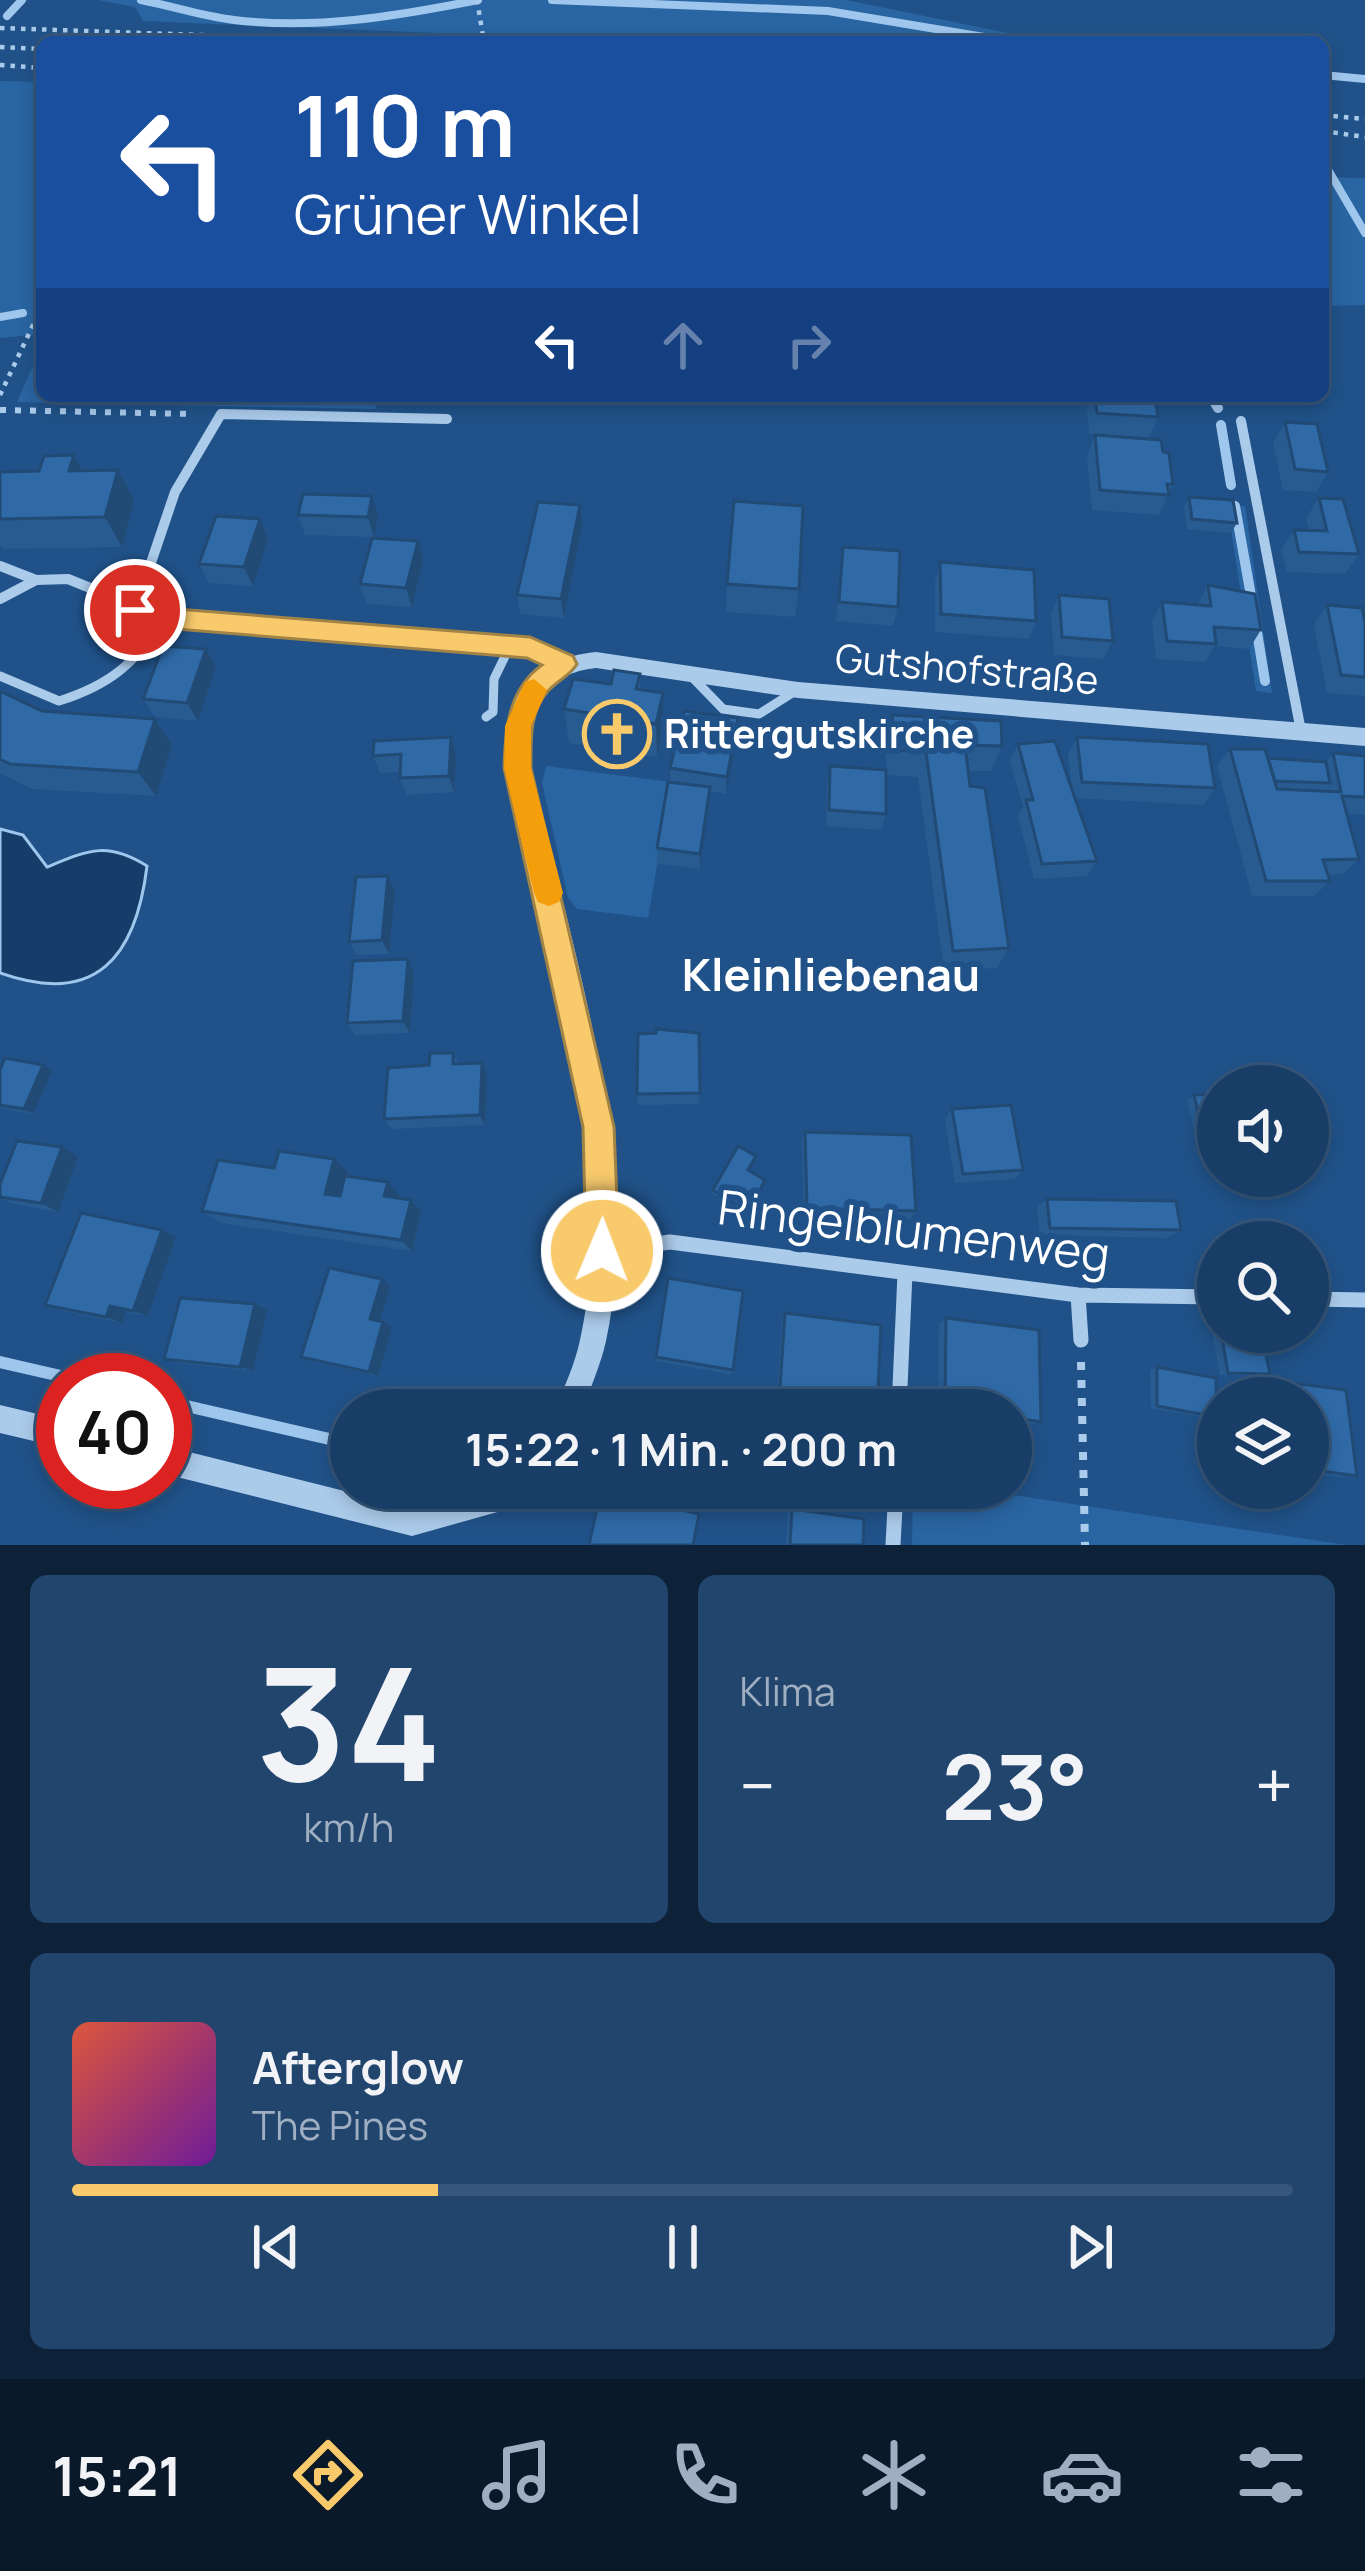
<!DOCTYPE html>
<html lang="de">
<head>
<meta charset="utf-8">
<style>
	:root { --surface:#183e67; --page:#21456d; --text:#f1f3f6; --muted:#9faec0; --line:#36577b; --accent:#f8ca6c }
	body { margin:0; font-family:Manrope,sans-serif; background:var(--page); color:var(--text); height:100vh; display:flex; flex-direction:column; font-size:45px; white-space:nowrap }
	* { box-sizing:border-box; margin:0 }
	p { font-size:39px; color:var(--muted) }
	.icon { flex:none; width:66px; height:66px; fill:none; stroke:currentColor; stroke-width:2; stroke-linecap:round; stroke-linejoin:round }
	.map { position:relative; height:1545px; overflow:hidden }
	.sheet { display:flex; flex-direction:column; gap:30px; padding:30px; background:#0d2239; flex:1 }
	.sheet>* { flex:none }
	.guide { position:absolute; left:36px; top:36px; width:1293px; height:366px; border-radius:18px; box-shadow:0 6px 18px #0003,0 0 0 3px var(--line); background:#1a4fa0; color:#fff; overflow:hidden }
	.fabs { position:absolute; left:1197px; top:1065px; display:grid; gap:24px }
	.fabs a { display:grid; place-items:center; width:132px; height:132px; border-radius:50%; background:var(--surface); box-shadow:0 6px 18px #0003,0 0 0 3px var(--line); font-size:60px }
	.speed { position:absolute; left:36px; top:1353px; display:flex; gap:24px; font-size:60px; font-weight:700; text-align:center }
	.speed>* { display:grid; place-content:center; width:156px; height:156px; border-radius:50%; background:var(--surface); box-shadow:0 6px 18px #0003,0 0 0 3px var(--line); line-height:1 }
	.speed .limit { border:18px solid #d22; background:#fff; color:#111 }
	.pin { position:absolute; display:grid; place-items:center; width:102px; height:102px; color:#fff; margin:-51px; border:6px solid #fff; border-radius:50%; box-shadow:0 3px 12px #0007 }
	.me { position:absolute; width:132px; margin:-66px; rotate:1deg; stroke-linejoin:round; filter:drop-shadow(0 0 9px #0008) }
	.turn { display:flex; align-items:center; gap:42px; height:252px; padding:0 60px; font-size:54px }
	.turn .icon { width:156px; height:156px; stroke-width:2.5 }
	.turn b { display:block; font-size:84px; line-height:102px }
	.lanes { display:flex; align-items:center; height:114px; padding:0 60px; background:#0003; justify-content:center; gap:60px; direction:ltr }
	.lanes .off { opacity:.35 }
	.big { font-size:90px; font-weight:700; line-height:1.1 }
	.sheet .tile { flex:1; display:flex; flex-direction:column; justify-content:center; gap:18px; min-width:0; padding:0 42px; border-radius:18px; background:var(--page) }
	.sheet .dial { align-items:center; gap:0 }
	.dial b { font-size:156px; line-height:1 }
	.song { display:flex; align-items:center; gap:36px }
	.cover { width:144px; height:144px; border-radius:18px; background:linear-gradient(135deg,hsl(10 70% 55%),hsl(280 70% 35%)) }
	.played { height:12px; border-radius:6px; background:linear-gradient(90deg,var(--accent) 30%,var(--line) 30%) }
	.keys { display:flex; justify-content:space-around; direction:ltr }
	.heat { display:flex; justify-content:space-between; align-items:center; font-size:66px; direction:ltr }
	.sheet .tiles { flex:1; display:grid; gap:30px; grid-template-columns:1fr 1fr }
	.tile:last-child { grid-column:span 2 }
	.trip { position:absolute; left:330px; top:1389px; width:702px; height:120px; border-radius:60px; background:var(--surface); box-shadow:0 6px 18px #0003,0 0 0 3px var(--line); font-weight:700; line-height:120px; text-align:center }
	.tabs { display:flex; height:192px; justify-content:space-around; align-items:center; background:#0a1929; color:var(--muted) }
	.tabs .icon { width:84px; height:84px }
	.tabs .selected { color:var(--accent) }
	.tabs b { font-size:54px; color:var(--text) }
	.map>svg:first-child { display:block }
	.green { fill:#2965a2 }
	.water { fill:#163d69; stroke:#9fc6ec; stroke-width:3 }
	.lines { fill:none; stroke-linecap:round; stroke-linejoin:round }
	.stream-far2 { stroke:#9fc6ec; stroke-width:8 }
	.stream-far1 { stroke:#9fc6ec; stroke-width:10 }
	.stream { stroke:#9fc6ec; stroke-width:12 }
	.path-far2 { stroke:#abcbeb; stroke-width:4.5; stroke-dasharray:4.5 6; stroke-linecap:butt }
	.path-far1 { stroke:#abcbeb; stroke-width:6; stroke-dasharray:6 9; stroke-linecap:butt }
	.path { stroke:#abcbeb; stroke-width:8; stroke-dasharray:8 10; stroke-linecap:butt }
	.service { stroke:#abcbeb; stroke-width:9 }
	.minor-far1 { stroke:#abcbeb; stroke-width:10 }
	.minor { stroke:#abcbeb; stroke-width:15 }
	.tertiary { fill:#abcbeb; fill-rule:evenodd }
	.wall { fill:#285b90 }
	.shaded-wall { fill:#214a75 }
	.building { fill:#2f6aa7; stroke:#214a75; stroke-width:3 }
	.route { fill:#f8ca6c; stroke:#a18346; stroke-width:3 }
	.slow { fill:#f59e0b }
	.labels { text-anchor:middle; stroke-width:12; stroke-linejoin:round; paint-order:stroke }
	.street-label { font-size:39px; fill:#fff; stroke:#205289 }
	.poi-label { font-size:39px; font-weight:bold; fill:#fff; stroke:#205289; text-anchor:start }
	.quarter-label { font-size:45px; font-weight:bold; fill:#fff; stroke:#205289 }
	.near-street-label { font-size:48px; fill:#fff; stroke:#205289 }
</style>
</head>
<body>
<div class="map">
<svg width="1365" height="1545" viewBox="0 0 1365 1545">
	<rect width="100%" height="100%" fill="#205289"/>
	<path class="green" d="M98,0H846L1018,35L1090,42H655L143,21L135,7Z
		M0,81L42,82V334L0,338Z
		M1323,177L1365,178V305L1323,306Z
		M42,345V396H378L375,409L17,402Z
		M1232,506H1245L1272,693L1256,691L1228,510Z
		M546,766L671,782L648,918L577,909L568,898L542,783Z
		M913,1488H965L1347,1545H912Z"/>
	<path class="water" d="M0,829L23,835L47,867C89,850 107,841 147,866C136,957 96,1007 0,973Z"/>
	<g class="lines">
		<path class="stream-far2" d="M141,0C172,6 202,16 234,20C316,30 397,16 478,0
			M552,0L828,11L1014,42
			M7,16L22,0
			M1323,75L1365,79
			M1323,161L1365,233
			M0,317L23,313"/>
		<path class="stream-far1" d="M1211,396L1218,408
			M1221,425L1231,485
			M1235,506L1253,607
			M1256,626L1265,681"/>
		<path class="stream" d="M0,1362L78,1380
			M165,1401L351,1444"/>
		<path class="path-far2" d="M477,0L484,42
			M0,28L401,42
			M0,47L42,49
			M0,65L42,68
			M1323,115L1365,119
			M1323,131L1365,137
			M0,395L42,306"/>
		<path class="path-far1" d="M0,410L194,414"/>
		<path class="path" d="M1081,1362L1085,1545"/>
		<path class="service" d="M0,676L59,701C110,685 136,663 164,618
			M692,677L723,709L759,714L797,690
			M486,717L493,712L494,679L510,646"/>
		<path class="minor-far1" d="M1241,421L1301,731
			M0,566L36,580
			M0,599L36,580L68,579L164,618L530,647L551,653L564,664
			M135,610L175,492L221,414L447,419"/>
		<path class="minor" d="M603,1251L670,1242L1078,1295L1218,1297
			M1078,1295L1081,1340
			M1308,1299L1365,1300
			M899,1410L905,1273
			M893,1545L896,1488"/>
		<path class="tertiary" d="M596,652L798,682L1365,728V746L798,698L596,668C547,673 532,703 529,749C526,791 556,873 567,918C599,1049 635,1207 606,1341C601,1364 590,1388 583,1410H555C564,1387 575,1364 580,1340C619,1163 550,941 508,768C510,704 526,659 596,652Z
			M0,1405L63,1420V1448L0,1433Z
			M165,1446L412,1508L485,1488H520L516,1498L501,1511L412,1536L165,1474Z"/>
	</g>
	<path class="wall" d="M331,396H361L358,404L333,402Z
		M1086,396H1155L1158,417L1149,438L1089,434Z
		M1161,396H1196L1192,403L1162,402Z
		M1285,422L1328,472L1316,492L1283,490L1273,443Z
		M1095,435L1163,452L1173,484L1159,515L1092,510L1087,456Z
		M74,455L82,470H118L134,500L122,547L3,549L0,545V472L39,471Z
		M372,496L378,516L374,537L305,535L298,515Z
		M1189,497L1237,523L1231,533L1187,529L1184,507Z
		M1319,498L1359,554L1345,574L1287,572L1281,549L1294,530H1309L1306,518Z
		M582,525L564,618L520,614L517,595Z
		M268,539L253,586L209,583L199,564Z
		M843,547L898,607L893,626L836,621Z
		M423,560L412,607L367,604L360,584Z
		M940,562L1036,621L1029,639L935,632V582Z
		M727,584L799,589L795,617L726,612Z
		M1208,585L1261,630L1249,649L1215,646L1205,662L1156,659L1152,621L1162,602L1197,605Z
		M1059,595L1113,641L1103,659L1054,655L1051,614Z
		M1327,605L1365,619V696L1327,693L1314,624Z
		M206,649L216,667L198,721L155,717L143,699Z
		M640,674V690L663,726L657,757L569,743L564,709L611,684Z
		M0,691L42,711L155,719L172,745L156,796L32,789L0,773Z
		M892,715L1002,746L991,771H968L970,786L1009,948L997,968L944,971L918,777L887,775L885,740Z
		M738,718L726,794L710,791L700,869L657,864V848L670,782V768Z
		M451,737L456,754L454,792L406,795L400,778V772L380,773L373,756Z
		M1077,737L1215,788L1203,805L1075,798L1097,861L1087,876L1034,879L1018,816L1023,807L1010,761L1018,744L1072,788L1068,754Z
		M1230,749L1268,758L1326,762L1333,753L1365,756V815L1346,813L1359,859L1343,874L1328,875L1330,881L1314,896H1252L1217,766Z
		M830,766L886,814L881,830L826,826L827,783Z
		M388,876L395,891L389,954L357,955L349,942Z
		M408,959L414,973L410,1033L355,1035L347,1023Z
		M699,1033V1104L638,1105L637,1094Z
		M453,1053L459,1064L487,1075L485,1125L392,1129L384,1119L429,1065Z
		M0,1070L52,1071L33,1114L0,1108Z
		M1218,1094V1150H1199L1187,1101L1194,1095Z
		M952,1109L1023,1170L1014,1179L955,1183L945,1119Z
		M805,1132L916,1211L910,1219L804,1217L802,1142Z
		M756,1156L749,1171L765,1180L747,1215L713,1194V1190Z
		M78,1157L58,1212L14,1204L0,1198V1184Z
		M334,1159L348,1172L347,1176L388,1182L399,1195L398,1198L421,1212L412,1251L221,1223L202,1211L274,1168Z
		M1047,1199L1181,1230L1167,1238L1040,1235L1037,1207Z
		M176,1237L148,1316L126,1312L122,1323L62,1311L45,1305Z
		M382,1279L390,1286L380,1321L392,1327L378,1376L311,1361L301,1357Z
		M255,1304L267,1310L253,1371L178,1363L164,1359Z
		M785,1313L877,1410H803L804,1396L777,1392L782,1319Z
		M946,1318L1041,1422L1031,1424L1011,1421V1410H950L938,1408L939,1324Z
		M1218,1318V1332H1261L1270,1374L1261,1376L1220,1375L1210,1321Z
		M656,1357L733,1370L731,1374L656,1361Z
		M1157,1367L1217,1417L1210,1418L1151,1408L1150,1370Z
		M1276,1381L1346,1390L1357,1476L1337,1477L1308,1473V1398H1261L1259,1385Z
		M788,1509L864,1519L863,1545H786Z"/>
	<path class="shaded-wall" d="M74,455L91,486L69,471Z
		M118,470L134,500L122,547L105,517Z
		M372,496L378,516L374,537L368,517Z
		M580,505L582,525L564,618L561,599Z
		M260,519L268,539L253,586L244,567Z
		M418,541L423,560L412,607L406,588Z
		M206,649L216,667L198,721L187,703Z
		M663,693V726L657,757L656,724Z
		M738,718L737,736L726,794L727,777Z
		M155,719L172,745L156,796L138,772Z
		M451,737L456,754L454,792L449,776Z
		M710,787L709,803L700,869V854Z
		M388,876L395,891L389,954L382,940Z
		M408,959L414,973L410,1033L403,1021Z
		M482,1063L487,1075L485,1125L480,1115Z
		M43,1065L52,1071L33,1114L24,1109Z
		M62,1147L78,1157L58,1212L41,1203Z
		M334,1159L348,1172L339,1206L325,1194Z
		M388,1182L399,1195L396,1208L384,1196Z
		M411,1200L421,1212L412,1251L401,1240Z
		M162,1230L176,1237L148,1316L133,1311Z
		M382,1279L390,1286L379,1324L370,1319Z
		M255,1304L267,1310L253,1371L240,1367Z
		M110,1306L126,1312L122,1323L106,1317Z
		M383,1322L392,1327L378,1376L369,1372Z"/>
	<path class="building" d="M1095,396H1155L1158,417L1097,413Z
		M1285,422L1317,424L1328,472L1295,469Z
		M1095,435L1161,440L1163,452L1169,453L1173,484H1167L1169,495L1100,490Z
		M74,455L69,471L118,470L105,517L0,519V472L39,471L44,456Z
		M303,494L372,496L368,517L298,515Z
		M1189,497L1233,500L1237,523L1192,519Z
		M1319,498L1343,499L1359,554L1299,552L1294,530L1327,531Z
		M734,501L803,506L799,589L727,584Z
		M538,502L580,505L561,599L517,595Z
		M216,516L260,519L244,567L199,564Z
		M372,538L418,541L406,588L360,584Z
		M843,547L900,551L898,607L839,602Z
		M940,562L1034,570L1036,621L941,614Z
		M1208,585L1255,594L1261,630L1214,627L1216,644L1167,641L1162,602L1211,606Z
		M1059,595L1109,599L1113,641L1062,637Z
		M1327,605L1362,608L1365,623V677L1341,675Z
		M163,646L206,649L187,703L143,699Z
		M614,670L640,674L636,689L663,693L656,724L564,709L573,679L611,684Z
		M0,691L42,711L155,719L138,772L10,764L0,759Z
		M684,711L738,718L727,777L670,768Z
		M892,715L1001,721L1002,746L965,745L970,786L985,788L1009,948L953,951L926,752L894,750Z
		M451,737L449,776L400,778L401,754L373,756L374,741Z
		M1077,737L1208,744L1215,788L1082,782Z
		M1055,741L1097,861L1042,864L1026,800H1033L1018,744Z
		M1230,749H1265L1277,789L1341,792L1333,753L1365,756V797L1342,796L1359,859L1323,860L1330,881H1266Z
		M1268,758L1326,762L1330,783L1275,781Z
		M830,766L886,770V814L829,810Z
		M668,782L710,787L700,854L657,848Z
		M388,876L382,940L349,942L356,877Z
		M408,959L403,1021L347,1023L353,961Z
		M656,1029L699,1033L700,1093L637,1094L638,1034L656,1033Z
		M430,1053H453V1064L482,1063L480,1115L384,1119L388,1068L429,1065Z
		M5,1058L43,1065L24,1109L0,1105V1070Z
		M1218,1094V1145H1206L1194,1095Z
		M1011,1105L1023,1170L963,1174L952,1109Z
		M805,1132L911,1135L916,1211L807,1208Z
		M17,1141L62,1147L41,1203L0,1197V1184Z
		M738,1146L756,1156L748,1170L765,1180L748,1211L713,1190Z
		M279,1151L334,1159L325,1194L340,1196L345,1176L388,1182L384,1196L411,1200L401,1240L202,1211L218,1160L274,1168Z
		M1047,1199L1176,1201L1181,1230L1050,1228Z
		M81,1213L162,1230L133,1311L110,1306L106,1317L45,1305Z
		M329,1268L382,1279L370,1319L383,1322L369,1372L301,1357Z
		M668,1278L743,1291L733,1370L656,1357Z
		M180,1298L255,1304L240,1367L164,1359Z
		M785,1313L881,1325L877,1410H806L808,1392L780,1388Z
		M946,1318L1039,1330L1041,1422L1011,1417V1410H975L945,1405Z
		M1221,1332H1261L1270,1374L1228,1373Z
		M1157,1367L1216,1378L1217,1417L1157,1406Z
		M1276,1381L1346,1390L1357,1476L1308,1469V1398H1278Z
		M716,1405L748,1410H715Z
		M601,1490L699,1514L693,1545H589Z
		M792,1509L864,1519L863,1545H790Z"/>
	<path class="route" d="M135,599L164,608L530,637L573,656L577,664C570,676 558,680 548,691C529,713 531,740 531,768L614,1127L619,1251L614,1263L602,1268L590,1263L586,1251L583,1127L504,768C505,730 508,689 542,665L527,658L164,628L126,617L122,610L126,602Z"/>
	<path class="slow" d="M534,679L547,690L531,726V768L563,893L559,902L549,906L538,902L534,893L504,768L505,726L525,682Z"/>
	<defs>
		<g id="church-ring" transform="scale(3.45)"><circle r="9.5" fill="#205289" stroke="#f8ca6c" stroke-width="1.5"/><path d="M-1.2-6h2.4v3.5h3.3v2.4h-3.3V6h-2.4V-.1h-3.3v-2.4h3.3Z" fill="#f8ca6c"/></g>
	</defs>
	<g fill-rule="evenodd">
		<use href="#church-ring" x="617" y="734"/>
	</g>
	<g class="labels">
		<g class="street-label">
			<text transform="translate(967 669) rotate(5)" y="14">Gutshofstraße</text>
		</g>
		<g class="poi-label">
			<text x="664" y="748">Rittergutskirche</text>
		</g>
		<g class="quarter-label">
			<text x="831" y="991">Kleinliebenau</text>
		</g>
		<g class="near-street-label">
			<text transform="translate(914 1231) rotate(7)" y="17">Ringelblumenweg</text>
		</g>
	</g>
</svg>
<div class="fabs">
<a><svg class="icon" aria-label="sound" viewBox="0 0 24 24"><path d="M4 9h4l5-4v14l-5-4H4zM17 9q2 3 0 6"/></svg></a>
<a><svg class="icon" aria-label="search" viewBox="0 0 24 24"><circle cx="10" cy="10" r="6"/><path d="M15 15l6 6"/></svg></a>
<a><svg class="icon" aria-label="layers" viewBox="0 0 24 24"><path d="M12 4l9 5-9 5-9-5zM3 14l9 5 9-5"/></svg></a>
</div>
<div class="speed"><div class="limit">40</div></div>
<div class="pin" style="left:135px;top:610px;background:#d93025"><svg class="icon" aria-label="arrive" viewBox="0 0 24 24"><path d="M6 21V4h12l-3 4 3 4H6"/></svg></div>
<svg class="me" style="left:602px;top:1251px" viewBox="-20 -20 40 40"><circle r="17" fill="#f8ca6c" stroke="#fff" stroke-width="3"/><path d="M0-11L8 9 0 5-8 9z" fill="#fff"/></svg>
<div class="trip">15:22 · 1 Min. · 200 m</div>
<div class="guide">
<div class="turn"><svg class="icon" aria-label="left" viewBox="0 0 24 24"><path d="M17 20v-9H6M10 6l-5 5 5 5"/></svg><div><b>110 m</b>Grüner Winkel</div></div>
<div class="lanes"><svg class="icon" aria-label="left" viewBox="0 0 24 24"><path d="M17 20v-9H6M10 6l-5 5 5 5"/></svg><svg class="icon off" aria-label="ahead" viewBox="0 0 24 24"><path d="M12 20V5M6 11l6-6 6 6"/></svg><svg class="icon off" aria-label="right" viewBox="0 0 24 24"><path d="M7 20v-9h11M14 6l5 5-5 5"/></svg></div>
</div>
</div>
<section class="sheet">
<div class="tiles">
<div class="tile dial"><b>34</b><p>km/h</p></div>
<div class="tile"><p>Klima</p>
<div class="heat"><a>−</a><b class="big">23°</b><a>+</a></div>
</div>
<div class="tile">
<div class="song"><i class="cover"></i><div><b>Afterglow</b><p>The Pines</p></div></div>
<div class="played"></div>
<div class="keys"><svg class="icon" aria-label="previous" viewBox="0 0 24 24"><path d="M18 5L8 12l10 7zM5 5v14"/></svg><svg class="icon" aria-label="pause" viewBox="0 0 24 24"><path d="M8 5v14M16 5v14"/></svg><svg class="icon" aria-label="next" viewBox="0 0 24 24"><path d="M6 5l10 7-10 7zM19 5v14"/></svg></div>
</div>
</div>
</section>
<nav class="tabs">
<b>15:21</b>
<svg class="icon selected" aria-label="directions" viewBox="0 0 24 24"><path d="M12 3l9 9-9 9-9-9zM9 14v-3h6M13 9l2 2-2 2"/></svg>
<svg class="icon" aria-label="music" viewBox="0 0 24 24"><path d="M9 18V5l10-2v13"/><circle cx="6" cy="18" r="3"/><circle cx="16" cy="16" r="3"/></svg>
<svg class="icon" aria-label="phone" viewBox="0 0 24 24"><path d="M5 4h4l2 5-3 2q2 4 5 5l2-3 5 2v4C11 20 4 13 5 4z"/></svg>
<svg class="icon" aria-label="climate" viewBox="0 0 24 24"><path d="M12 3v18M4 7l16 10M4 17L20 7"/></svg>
<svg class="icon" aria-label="car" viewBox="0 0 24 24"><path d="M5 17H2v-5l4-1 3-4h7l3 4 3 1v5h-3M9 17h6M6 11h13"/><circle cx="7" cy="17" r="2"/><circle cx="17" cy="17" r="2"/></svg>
<svg class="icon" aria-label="filters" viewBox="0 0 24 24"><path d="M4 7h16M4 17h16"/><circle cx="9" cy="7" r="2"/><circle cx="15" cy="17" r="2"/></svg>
</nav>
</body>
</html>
